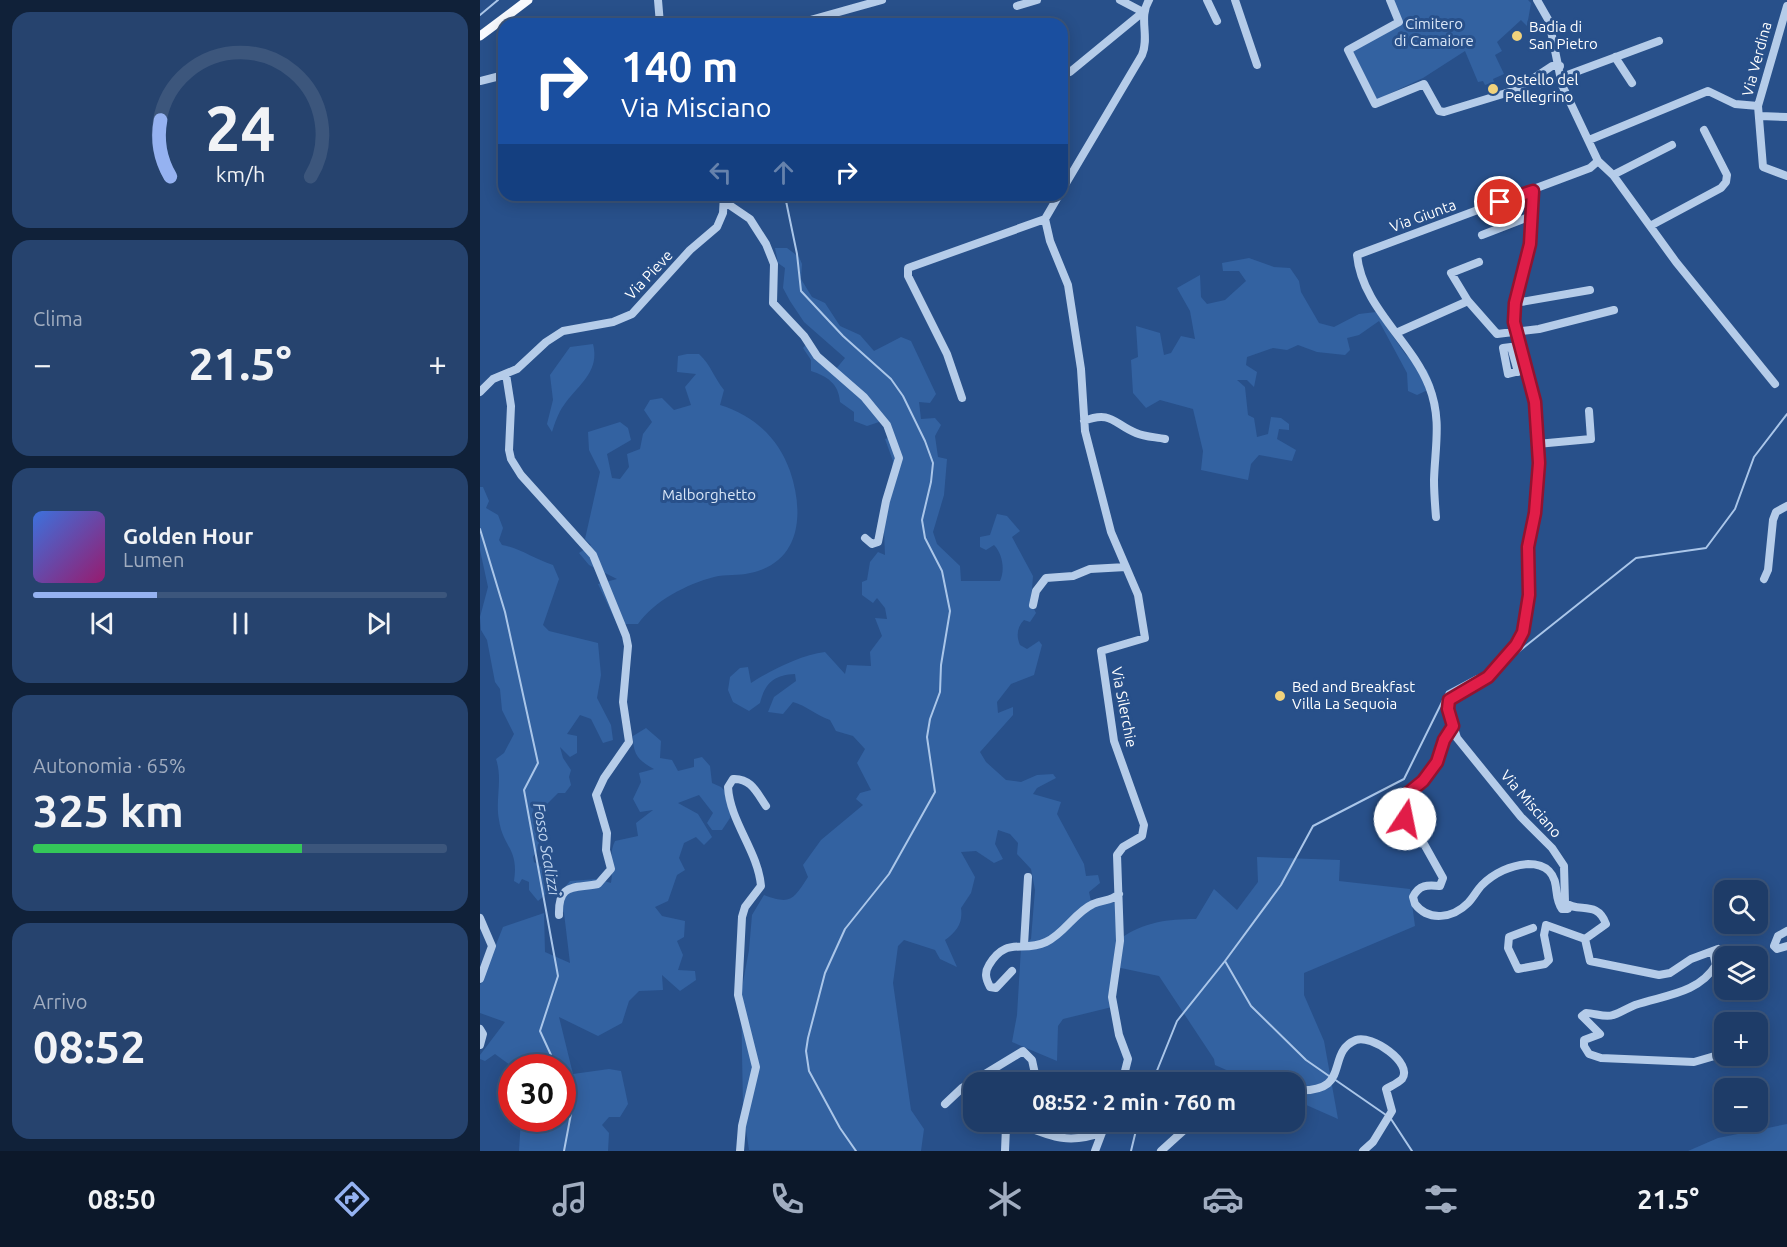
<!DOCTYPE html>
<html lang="it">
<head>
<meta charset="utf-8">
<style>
	:root { --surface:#1e3c68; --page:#26436e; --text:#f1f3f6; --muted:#a1adc0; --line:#3c567c; --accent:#95b2f1 }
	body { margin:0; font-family:Ubuntu,sans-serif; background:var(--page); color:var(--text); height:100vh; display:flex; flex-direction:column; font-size:22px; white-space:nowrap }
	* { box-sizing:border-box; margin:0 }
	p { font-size:20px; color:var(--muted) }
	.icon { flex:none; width:33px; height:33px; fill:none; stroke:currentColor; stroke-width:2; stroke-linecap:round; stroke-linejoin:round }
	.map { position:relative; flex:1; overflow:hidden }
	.details { display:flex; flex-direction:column; gap:12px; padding:12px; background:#102139; width:480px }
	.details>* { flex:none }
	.hud { position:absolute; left:18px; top:18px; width:570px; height:183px; border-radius:18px; box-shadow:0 3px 15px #0003,0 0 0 2px var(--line); background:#1a4fa0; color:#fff; overflow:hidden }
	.controls { position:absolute; left:1234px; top:880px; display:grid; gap:12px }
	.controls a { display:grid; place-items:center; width:54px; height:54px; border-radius:12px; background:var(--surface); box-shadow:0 3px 15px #0003,0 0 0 2px var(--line); font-size:30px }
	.speed { position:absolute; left:18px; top:1054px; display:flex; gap:12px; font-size:30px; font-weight:700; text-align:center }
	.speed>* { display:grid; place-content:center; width:78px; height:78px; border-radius:50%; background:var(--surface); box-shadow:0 3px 15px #0003,0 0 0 2px var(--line); line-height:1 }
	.speed .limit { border:9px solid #d22; background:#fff; color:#111 }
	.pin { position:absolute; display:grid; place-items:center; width:51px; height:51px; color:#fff; margin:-26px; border:3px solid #fff; border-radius:50%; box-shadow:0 2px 6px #0007 }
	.me { position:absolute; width:66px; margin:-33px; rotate:11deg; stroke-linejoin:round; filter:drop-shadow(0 0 4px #0008) }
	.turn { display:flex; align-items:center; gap:21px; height:126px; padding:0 24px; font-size:27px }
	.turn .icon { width:78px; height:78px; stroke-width:2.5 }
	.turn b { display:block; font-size:42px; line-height:51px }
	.lanes { display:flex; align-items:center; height:57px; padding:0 24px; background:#0003; justify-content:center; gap:30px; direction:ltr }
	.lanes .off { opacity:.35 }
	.big { font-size:45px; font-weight:700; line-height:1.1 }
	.details .widget { flex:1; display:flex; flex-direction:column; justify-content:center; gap:9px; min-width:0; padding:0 21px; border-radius:18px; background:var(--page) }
	.details .dial { align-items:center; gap:0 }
	.dial svg { height:156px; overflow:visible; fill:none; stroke:var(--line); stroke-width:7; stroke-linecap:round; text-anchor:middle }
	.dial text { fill:var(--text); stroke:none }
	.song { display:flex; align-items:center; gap:18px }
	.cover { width:72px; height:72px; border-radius:9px; background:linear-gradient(135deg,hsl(220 70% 55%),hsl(320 70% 35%)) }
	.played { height:6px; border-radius:3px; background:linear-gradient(90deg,var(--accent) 30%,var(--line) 30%) }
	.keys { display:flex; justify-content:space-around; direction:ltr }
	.heat { display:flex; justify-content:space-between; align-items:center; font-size:33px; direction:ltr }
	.charge { height:9px; border-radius:4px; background:linear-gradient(90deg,#34c759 65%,var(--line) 0) }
	.trip { position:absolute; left:483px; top:1072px; width:342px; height:60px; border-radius:18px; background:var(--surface); box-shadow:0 3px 15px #0003,0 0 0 2px var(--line); font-weight:700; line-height:60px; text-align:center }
	.tab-bar { display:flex; height:96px; justify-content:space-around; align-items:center; background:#0c182a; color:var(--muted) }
	.tab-bar .icon { width:42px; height:42px }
	.tab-bar .selected { color:var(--accent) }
	.tab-bar b { font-size:27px; color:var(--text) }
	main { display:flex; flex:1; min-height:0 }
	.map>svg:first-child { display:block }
	.green { fill:#3362a1 }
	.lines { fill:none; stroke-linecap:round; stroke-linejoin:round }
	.stream { stroke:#aac6e9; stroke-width:2 }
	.minor { stroke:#b5cce9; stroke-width:8 }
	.major { stroke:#f8fafe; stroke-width:9 }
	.route-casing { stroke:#92132f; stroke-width:15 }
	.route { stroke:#e11d48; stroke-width:10 }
	.poi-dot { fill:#f1d27c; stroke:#28508a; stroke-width:2 }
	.labels { text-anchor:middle; stroke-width:6; stroke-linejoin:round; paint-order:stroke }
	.park-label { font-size:15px; fill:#d9e6f7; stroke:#28508a }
	.poi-label { font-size:15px; fill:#fff; stroke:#28508a; text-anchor:start }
	.street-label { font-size:15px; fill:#fff; stroke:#28508a }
	.water-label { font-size:16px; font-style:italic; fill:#c1d6f0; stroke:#28508a }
</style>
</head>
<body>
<main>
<section class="details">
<div class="widget dial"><svg viewBox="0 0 100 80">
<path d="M14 69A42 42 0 1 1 86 69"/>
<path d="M14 69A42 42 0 0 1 9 40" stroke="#95b2f1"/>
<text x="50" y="56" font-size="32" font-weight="700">24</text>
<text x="50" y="72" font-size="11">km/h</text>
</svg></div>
<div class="widget"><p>Clima</p>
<div class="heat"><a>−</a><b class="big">21.5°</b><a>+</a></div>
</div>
<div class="widget">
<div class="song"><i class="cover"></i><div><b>Golden Hour</b><p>Lumen</p></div></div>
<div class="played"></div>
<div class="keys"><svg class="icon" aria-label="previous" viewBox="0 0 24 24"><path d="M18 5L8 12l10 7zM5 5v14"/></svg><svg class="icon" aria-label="pause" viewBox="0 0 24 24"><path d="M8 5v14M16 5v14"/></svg><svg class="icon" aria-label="next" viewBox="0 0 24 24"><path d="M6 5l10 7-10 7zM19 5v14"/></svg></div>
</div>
<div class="widget"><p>Autonomia · 65%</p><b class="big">325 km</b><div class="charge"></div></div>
<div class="widget"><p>Arrivo</p><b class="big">08:52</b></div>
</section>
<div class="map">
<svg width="1307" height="1151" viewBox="0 0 1307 1151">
	<rect width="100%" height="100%" fill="#28508a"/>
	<path class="green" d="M912,0H1048L1051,3L1047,26L1041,20L1017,42L1022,51L1015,55L1024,74L1013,79L1014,82L1005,85L1003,81L998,82L985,51L943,78L894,101L871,52L923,24Z
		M295,248H307L319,257L322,264L321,279L332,297L345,303L360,326L380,335L394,351L421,337L431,341L456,394L450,403L439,402L441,419L455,418L461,425L455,436L458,457L467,459L464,495L453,532L457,544L480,566L481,581H520C525,571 523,554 514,545L506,550L500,547V537L510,535L517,514L527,516L540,531L532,537L553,576L551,603L556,613L550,622L544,620C537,627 536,636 540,645L547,649L559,641L562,645L554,675L531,684L517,702L518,713L533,707V715L500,752L506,762L526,780L541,782L557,775L573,774L576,778L557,788L553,794L581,802L577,814L604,864L606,876L618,875L620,883L609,892L612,906L636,902L641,938C665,922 687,919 716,919L734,889L757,910L778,882L777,857L860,860L859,881L930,889L935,926L824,973V995L844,1041L858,1119L815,1100L814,1083H776L735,1065L734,1059L679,976L636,967L632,1007L583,1019L578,1026L577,1061L532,1042L537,1015L541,948L551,939L555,890L551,869L537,854L538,843L530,834L518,830L515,844L523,859L514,863L496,851L481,852L495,877L491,893L481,908C483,923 477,931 465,940L477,967L460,959L455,950L424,940L418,946L413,983L431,1110L444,1129L441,1151L269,1150L263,1109L261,993L269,950L272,915L284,895C311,905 313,900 328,877L323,865L341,840L383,805L376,799L380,793L391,790L377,763L385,749L373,736L356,731L350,720C336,715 327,706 313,702L303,714L288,712L294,697L316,681L315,674C294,675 285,683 280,703L269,711L253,702L248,690L250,677L260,668L268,667L271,683C291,670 321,655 345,652L365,674L367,665L391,666L390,652L402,636L395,618L407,619L405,608L397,598L393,603L382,595V582L387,580L390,562L398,552L405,555L404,531L413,461L405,439L414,436L405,420L387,426L374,421V412L360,402C359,384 347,376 331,371V360L323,348L328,342L356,369L365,358L324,322L310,301L303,288L305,268L298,263Z
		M769,258L794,267L810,268L819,281L821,292L839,323L854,327L879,314L896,312L926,355L947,370L954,387L937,395L928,391L927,373L899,321L879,335L867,338L870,350L865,355L837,352L818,345L807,350L793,348L767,357L766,365L777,372L774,387L767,380H757L765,387L768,415L774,418L777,437L788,434L791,417L801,418L809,424V430L799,429L797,439L816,450L812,461L779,455L771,464L768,480L721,470L723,451L713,409L680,400L666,408L653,393L651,360L658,357L656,326L680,333L684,355L691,353L701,336L715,339L710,311L697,288L720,275L721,297L727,304L745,300L766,281L759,271H743L742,263Z
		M113,344C120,372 99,384 84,405C78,413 75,423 72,432L67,424L73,400L70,375L90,347Z
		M207,354H219C231,365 234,378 244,390L240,405C273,415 298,437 310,471C324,512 322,562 270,573C258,576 246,574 234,577C207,584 174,601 158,624H137L118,584L137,579L109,565L99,553L111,545L105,539L120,472L109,450L108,432L140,422L148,428L151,440L127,454L132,478L140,479L149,467L147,454L160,449L163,434L172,422L164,410L170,400L182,398L194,410L211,405L205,387L216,374L197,372L198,356Z
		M0,487H3L9,501L6,508L18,515L23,528L19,540L22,545C40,548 54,559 73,565L79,579L63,625L69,631L118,643L121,675L117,698L131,725L133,740L123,743L111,719L100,715L87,734L97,736V753L90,757L80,747L83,758L91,770L89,777L91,785L85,793H78L66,805L55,803L53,808L60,846L53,857L54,862L64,869L66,894L58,901L49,890V882L42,879L39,884L34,881C39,848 23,848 19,820C15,799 23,780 16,759L24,753L34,734L22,710L20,689L15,682L7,640L1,630L0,617L8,587L0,550Z
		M166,728L181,741L180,758L192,760L198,771L214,767V759L222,757L230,766L232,783L241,787L252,798L250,818L242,830H232L227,823L233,813L219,795L198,803L218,814L232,837L224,845L216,837L204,843L199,858L205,870L197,875L188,901L175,907L182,916L205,921L204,937L197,941L203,955L198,970L215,971L216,980L200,991L182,975L183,990L159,991L149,1001L142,1023L118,1036L79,1017L93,1074L129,1069L141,1071L148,1104L140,1117H129L122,1125L129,1133L128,1151H39L41,1119H82V1068H34L15,1054L5,1061L0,1059V1055L25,1022L0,1013V985L23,927L64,913L65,952L90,963L84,913L78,906L81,892L90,881L117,879L131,883C134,868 128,855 135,841L158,836L156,823L173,810L160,812L153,799L161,782L159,773L174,769C158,760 153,755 153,736Z
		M1307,1124V1151H1208L1238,1138Z"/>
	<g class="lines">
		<path class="stream" d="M0,15L18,0
			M315,195L306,201L317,254L321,291L363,336L411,379L423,396L445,441L453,463L451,482L442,520L445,538L462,571L470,611L461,665L460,692L450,719L447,737L455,792L409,874L365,929L345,973L328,1038L326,1051L329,1071L360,1128L376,1151
			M0,529L25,612L58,763L44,790L78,976L60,1031L77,1068
			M1028,660L1156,558L1226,548L1255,509L1274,457L1307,414
			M849,1076L826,1060L771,1006L745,961L801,885L833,826L924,779L967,692L997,676L1005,674
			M854,1079L906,1115
			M82,1080L93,1103L84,1151
			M672,1083L697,1021L745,961
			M911,1119L932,1151
			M651,1151L658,1122"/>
		<path class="minor" d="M178,0L180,24
			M727,0L737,21
			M755,0L777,65
			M910,0L919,22L868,50L895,104L944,84L959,111L964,112L1036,90L1072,66H1080
			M1057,0L1069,21L1082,85L1118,161L1133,175L1196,262L1295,384
			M537,6L557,0
			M1307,6L1278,106L1283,167L1307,176
			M316,24L402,0
			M1135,57L1152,83
			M590,72L663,12L640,0
			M1082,77L1179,41
			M0,81L24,75
			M1280,116L1307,117
			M1109,140L1228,91L1255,104L1278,106
			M1133,175L1192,145
			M582,190L662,55C670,36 658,18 669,0
			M1053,191L1050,244L1035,303L1034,322L1055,402L1059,463L1055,513L1049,547V595L1043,632L1036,645L1008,677L969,700L968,709L977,738L1041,817L1072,848L1084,866L1085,902C1097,914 1117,899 1126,924L1105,939L1110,961L1179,975L1190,973L1211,959L1238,949
			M245,202L270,219L286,244L294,264L293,303L324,336L337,356L384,397L407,425L419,458L406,501L398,542L392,544L385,538
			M565,219L570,241L588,285L601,369L605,431L631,532L658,595L665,638L621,651L634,741L664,825L662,836L643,847L637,855L640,941L632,997L639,1035L648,1059L642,1083
			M565,219L579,195
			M1170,226L1241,188L1246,182L1247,175L1224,130
			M1002,235L1051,216
			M999,262L971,273L988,301L1017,334L1059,329L1134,310
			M1035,303L1110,290
			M916,333L988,301
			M1038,372L1031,347L1023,348L1028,374L1047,369
			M26,374L31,406L29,450L31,459L41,475L113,555L146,636L148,646L143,702L149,742L124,778L116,795L127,833L126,850L131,869L118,884C94,889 78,882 79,915
			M0,392L13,379L37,369L66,342L83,331L133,322L152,314L210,250L237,227L243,213L244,195
			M482,398L467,354L428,276V268L565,219
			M604,421C631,410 634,424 656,433C665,437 676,437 685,439
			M1057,444L1111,439L1109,411
			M956,517C955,505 954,493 954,480C955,447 962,419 949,386C931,340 882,307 877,255L1110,168L1118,161
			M1284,579L1288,570L1293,520L1296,512L1307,506
			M553,605L556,591L566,578L593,576L610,569L646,567
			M973,726C966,737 963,754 955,764C930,795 914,797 931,841L944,844L963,878L960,886C948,885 939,884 933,897L935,904C949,922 973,918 988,903C993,898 997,890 1002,885C1014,873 1031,865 1048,864C1056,864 1063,865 1069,871C1080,882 1073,897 1082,909H1088L1089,906
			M0,918L12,946L0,979
			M1053,928L1029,937L1028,948L1038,969L1065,964L1069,960L1064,935L1066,925L1105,939
			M1307,931L1298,936L1294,946L1297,949L1307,946
			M544,945L548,877
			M1233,952L1236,965C1218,994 1184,995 1155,1005C1147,1008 1141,1013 1133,1015C1125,1018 1115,1013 1106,1013L1102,1016L1120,1034L1104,1040V1046L1109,1054L1121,1058L1214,1062L1245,1053
			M532,971L516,988L510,987C506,979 504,973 509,965C526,936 542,953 566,942C584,934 595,912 613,904C623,899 630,902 639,894
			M0,1029L3,1034L0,1045
			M814,1090C874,1094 844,1053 876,1040C891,1034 934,1063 922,1079C918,1083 911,1086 906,1089L912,1111L893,1142L883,1151
			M465,1104L482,1088L543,1051L552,1060L557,1083
			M535,1122C568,1135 587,1146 622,1132
			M260,1151L262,1126L276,1067L258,995L262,917L265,907L281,886C278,851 250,822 248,787L253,779C271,778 277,793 286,806
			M525,1151L526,1127L532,1122
			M615,1151L626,1122
			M681,1151L713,1122"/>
		<path class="major" d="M0,36L48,0"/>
	</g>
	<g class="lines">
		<g class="route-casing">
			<path id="route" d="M925,819L924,804L927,794L943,781L957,762L964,740L973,726L968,709L969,700L1008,677L1036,645L1043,632L1049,595L1048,547L1055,513L1059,463L1055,402L1034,322L1035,303L1050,244L1053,191L1020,202"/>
		</g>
		<use href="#route" class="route"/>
	</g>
	<g class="poi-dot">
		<circle cx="1037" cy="36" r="6"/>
		<circle cx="1013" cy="89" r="6"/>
		<circle cx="800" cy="696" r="6"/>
	</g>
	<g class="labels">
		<g class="park-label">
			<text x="954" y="29">Cimitero<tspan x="954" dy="17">di Camaiore</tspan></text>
			<text x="229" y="500">Malborghetto</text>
		</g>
		<g class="poi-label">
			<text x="1049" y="32">Badia di<tspan x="1049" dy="17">San Pietro</tspan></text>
			<text x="1025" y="85">Ostello del<tspan x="1025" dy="17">Pellegrino</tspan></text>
			<text x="812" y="692">Bed and Breakfast<tspan x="812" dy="17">Villa La Sequoia</tspan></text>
		</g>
		<g class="street-label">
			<text transform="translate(1277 59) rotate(-75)" y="5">Via Verdina</text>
			<text transform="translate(943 216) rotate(-20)" y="5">Via Giunta</text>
			<text transform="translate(169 275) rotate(-47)" y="5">Via Pieve</text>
			<text transform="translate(644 707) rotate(79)" y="5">Via Silerchie</text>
			<text transform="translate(1051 804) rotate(49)" y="5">Via Misciano</text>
		</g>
		<g class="water-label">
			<text transform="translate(67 849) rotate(80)" y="6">Fosso Scalizzi</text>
		</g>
	</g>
</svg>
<div class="controls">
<a><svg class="icon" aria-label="search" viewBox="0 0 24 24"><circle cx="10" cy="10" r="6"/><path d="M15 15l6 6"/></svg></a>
<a><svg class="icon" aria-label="layers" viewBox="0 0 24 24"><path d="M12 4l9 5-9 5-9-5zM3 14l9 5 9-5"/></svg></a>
<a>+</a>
<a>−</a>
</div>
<div class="speed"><div class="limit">30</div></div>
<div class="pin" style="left:1020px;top:202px;background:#d93025"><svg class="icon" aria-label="arrive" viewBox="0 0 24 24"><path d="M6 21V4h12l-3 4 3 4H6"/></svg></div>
<svg class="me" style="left:925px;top:819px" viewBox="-20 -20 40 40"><circle r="19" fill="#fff"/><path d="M0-13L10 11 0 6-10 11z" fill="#e11d48"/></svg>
<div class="trip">08:52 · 2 min · 760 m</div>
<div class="hud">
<div class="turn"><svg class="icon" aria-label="right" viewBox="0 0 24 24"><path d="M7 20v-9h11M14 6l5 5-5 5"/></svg><div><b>140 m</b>Via Misciano</div></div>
<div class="lanes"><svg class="icon off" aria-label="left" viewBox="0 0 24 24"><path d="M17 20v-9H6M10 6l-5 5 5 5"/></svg><svg class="icon off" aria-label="ahead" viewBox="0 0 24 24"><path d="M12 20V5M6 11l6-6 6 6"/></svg><svg class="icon" aria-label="right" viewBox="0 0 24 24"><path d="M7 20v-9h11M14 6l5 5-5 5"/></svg></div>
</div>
</div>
</main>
<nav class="tab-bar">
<b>08:50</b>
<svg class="icon selected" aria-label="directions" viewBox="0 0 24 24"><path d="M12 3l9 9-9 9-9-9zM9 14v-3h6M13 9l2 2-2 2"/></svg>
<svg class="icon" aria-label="music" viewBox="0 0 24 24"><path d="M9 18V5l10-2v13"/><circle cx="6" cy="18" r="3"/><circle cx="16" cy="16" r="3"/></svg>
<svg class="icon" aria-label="phone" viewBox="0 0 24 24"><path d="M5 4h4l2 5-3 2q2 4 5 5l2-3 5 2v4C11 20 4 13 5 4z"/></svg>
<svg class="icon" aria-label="climate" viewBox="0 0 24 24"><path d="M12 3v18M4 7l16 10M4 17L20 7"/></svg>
<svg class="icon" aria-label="car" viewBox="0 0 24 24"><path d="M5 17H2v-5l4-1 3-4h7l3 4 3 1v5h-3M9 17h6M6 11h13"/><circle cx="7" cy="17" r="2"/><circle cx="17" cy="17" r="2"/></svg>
<svg class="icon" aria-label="filters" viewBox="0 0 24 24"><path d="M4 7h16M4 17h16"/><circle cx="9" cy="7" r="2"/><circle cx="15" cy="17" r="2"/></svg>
<b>21.5°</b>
</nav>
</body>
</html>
